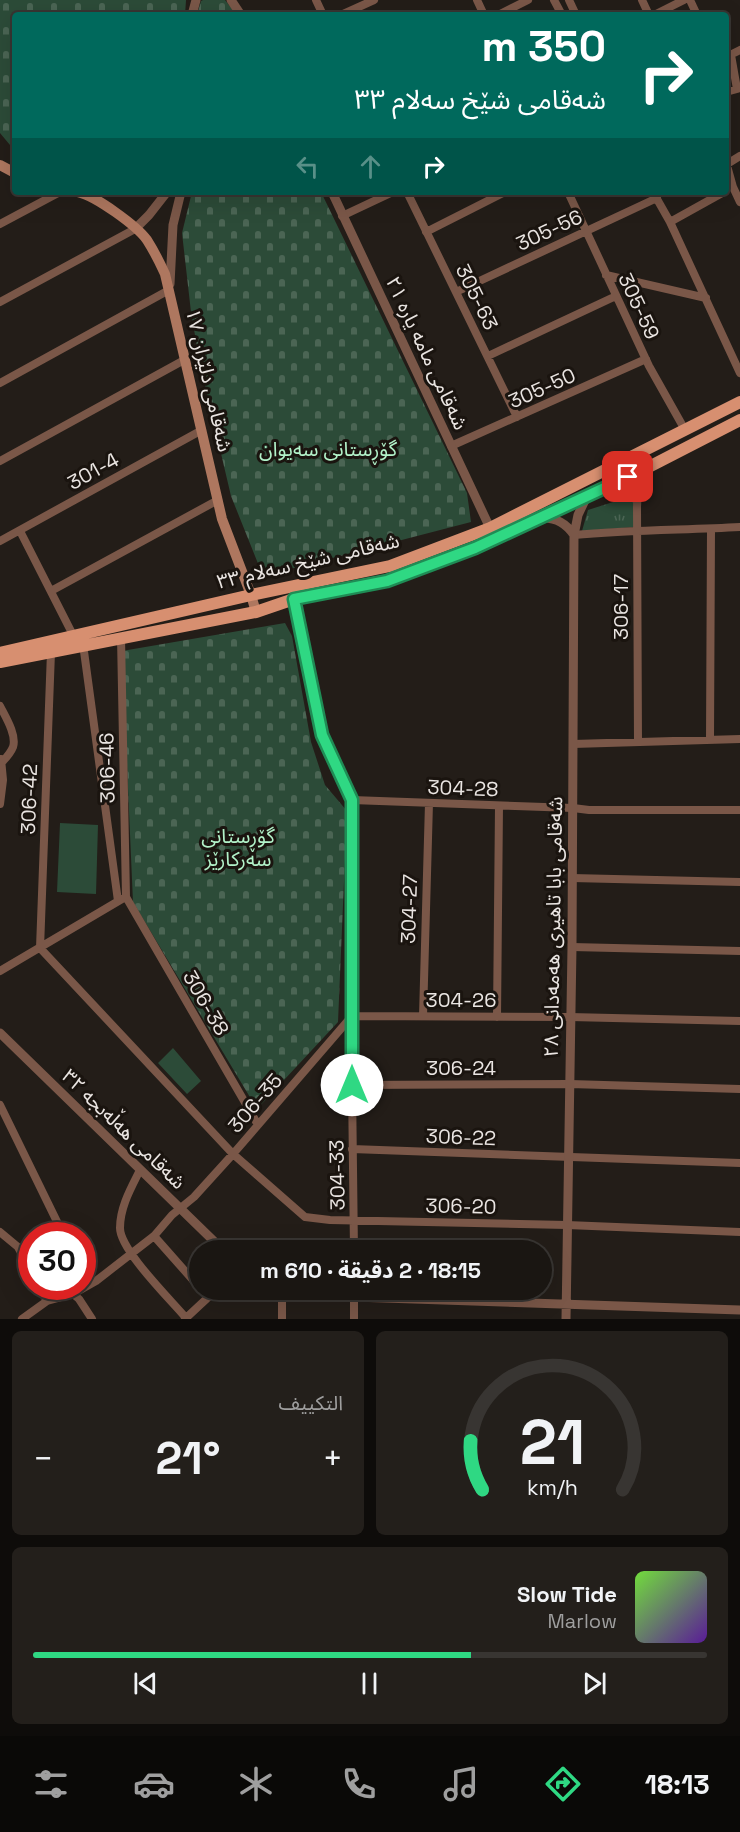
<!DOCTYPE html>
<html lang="ar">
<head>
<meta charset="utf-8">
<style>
	:root { --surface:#1a1612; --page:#231f1b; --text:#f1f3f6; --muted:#9f9f9f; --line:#383532; --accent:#2fd883 }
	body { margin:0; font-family:"Space Grotesk","Noto Sans Arabic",sans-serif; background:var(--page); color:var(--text); direction:rtl; height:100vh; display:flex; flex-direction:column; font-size:22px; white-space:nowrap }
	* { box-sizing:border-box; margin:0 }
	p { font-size:20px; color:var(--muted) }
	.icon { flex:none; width:33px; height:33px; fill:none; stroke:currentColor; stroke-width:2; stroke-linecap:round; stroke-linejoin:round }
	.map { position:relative; height:1319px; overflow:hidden; direction:ltr }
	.side { display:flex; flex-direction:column; gap:12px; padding:12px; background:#0e0c0a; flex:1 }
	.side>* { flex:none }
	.banner { position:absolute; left:12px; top:12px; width:717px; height:183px; border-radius:6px; box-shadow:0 6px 24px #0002,0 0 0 2px var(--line); direction:rtl; background:#00695c; color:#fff; overflow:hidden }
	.speed { position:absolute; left:18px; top:1222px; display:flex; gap:12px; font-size:30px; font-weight:700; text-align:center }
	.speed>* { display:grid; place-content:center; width:78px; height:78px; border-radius:50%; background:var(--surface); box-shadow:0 6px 24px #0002,0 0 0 2px var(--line); line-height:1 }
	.speed .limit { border:9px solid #d22; background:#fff; color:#111 }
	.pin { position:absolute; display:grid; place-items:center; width:51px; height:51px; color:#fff; margin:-26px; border-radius:12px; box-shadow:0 3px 9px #0006 }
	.me { position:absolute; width:66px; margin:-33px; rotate:0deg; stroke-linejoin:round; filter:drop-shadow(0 0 4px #0008) }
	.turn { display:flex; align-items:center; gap:21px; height:126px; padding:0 24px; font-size:27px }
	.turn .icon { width:78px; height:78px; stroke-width:2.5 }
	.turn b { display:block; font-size:42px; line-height:51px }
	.lanes { display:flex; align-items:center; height:57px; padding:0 24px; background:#0003; justify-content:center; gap:30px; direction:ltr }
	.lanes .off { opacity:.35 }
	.big { font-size:45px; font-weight:700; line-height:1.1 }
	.side .tile { flex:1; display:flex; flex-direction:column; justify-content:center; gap:9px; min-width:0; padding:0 21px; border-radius:9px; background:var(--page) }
	.side .dial { align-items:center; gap:0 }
	.dial svg { height:156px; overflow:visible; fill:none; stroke:var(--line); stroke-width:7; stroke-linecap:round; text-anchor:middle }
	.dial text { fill:var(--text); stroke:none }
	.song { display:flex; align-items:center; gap:18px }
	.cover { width:72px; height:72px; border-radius:9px; background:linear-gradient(135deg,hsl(100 70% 55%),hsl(270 70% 35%)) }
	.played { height:6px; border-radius:3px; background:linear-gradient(90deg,var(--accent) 65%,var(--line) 65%) }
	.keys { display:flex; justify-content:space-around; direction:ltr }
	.heat { display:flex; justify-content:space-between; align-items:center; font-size:33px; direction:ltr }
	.side .tiles { flex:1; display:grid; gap:12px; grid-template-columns:1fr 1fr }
	.tile:last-child { grid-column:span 2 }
	.trip { position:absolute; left:189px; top:1240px; width:363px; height:60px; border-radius:30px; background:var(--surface); box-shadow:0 6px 24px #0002,0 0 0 2px var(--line); font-weight:700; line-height:60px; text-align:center; direction:rtl }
	.tabs { display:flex; height:96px; justify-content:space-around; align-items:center; background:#0a0907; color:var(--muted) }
	.tabs .icon { width:42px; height:42px }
	.tabs .selected { color:var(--accent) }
	.tabs b { font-size:27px; color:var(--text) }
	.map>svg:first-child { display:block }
	.cemetery { fill:url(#cemetery-stones) }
	.park { fill:url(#park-tufts) }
	.pitch { fill:#2c4b38 }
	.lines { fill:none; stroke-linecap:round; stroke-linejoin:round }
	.minor { stroke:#7a5748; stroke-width:8 }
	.tertiary { stroke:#7a5748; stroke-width:9 }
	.secondary { stroke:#ae775f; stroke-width:10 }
	.primary { stroke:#d78f70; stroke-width:12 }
	.route-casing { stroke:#1f8c55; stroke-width:15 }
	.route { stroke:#2fd883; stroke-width:10 }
	.labels { text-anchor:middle; stroke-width:6; stroke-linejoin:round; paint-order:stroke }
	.street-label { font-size:20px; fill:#eae5e2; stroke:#1a140f }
	.park-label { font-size:20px; fill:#b2f2c9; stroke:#1a140f }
</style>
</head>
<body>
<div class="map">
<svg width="740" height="1319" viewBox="0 0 740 1319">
	<defs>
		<pattern id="cemetery-stones" width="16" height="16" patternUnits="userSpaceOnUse" patternTransform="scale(1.5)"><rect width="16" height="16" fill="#2c4b38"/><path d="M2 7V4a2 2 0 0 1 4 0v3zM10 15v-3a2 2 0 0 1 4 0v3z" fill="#4b6554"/></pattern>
		<pattern id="park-tufts" width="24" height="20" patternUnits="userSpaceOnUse" patternTransform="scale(1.5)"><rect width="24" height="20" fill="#2c4b38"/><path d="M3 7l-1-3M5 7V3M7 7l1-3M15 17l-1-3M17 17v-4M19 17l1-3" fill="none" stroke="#4b6554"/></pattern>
	</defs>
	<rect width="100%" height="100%" fill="#231d18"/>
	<path class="cemetery" d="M0,0H186L185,15H15V148L10,145L0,133Z
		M203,0H225L237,15H197L201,1Z
		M192,192H321L467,493L471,522L263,576L231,496L200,364L191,312L182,233Z
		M285,623L292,636L311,742L325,785L347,811L338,1022L257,1109L133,902L122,651Z"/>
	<path class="park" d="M635,495V527L582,531L588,510Z"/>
	<path class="pitch" d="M60,823L98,825L96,894L57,892Z
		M173,1048L201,1081L187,1094L158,1063Z"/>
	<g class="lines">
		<path class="minor" d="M316,0L323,15
			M477,0L484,15
			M554,0L562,15
			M569,0L576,15
			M642,0L649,15
			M690,0L697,15
			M341,15L374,0
			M498,15L528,0
			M654,15L684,0
			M731,55L737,89
			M726,57L740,50
			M726,92L740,88
			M726,162L733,187L740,202
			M727,164L740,156
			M407,192L517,417
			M568,192L649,366L685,430
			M653,192L670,222L740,373
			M342,216L393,192
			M670,222L724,192
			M0,224L60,192
			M426,232L505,192
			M606,275L706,298
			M456,292L657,198
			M0,302L135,229
			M488,356L616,296
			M0,383L169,290
			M451,446L646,359
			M0,461L186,359
			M20,531L73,635
			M574,535C630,530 685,530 740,527
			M0,541L202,430
			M51,591L218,500
			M294,599L322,735L352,800V1085L354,1251
			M121,637L126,897L258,1125
			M83,644L118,901
			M51,652L40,948L233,1154L305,1217L330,1220L567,1225L740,1232
			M0,706C5,716 17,735 13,747C11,752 6,758 2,762
			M710,739L711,529
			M638,742L637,507L639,472
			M573,744L740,739
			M352,800L573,808L589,810H740
			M0,804L3,780L1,759
			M572,878L740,882
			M572,947L740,951
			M0,971L122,899
			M423,1016L429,803
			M497,1017L499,806
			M352,1085L570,1084L740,1089
			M0,1105L64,1236
			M352,1149L740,1163
			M140,1170C131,1188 120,1207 120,1228C120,1250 170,1299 186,1318
			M0,1232L18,1247L32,1273
			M154,1236L200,1288
			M82,1273L88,1284
			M39,1287L47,1301
			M73,1294L79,1299L92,1319
			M22,1319L47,1301L73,1294L96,1281L154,1236L172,1215L194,1197L233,1154L352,1016L570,1017L740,1021
			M185,1319L216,1290
			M282,1319V1297
			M354,1319V1290"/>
		<path class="tertiary" d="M231,0L241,15
			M192,15L196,0
			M332,192L490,528
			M84,193L109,192
			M135,229L149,215L167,192
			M170,284L173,225L181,192
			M541,518C556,517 566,523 574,535
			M0,1033L224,1251
			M273,1290L282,1297H354L740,1310
			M566,1319L572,947L574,535L578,515L587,496"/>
		<path class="secondary" d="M0,165L15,173
			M78,192C96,196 137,226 147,240C154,251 160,263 165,274L222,519L251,595L256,612"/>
		<path class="primary" d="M0,653L251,595L390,566L490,528L740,402
			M0,662L256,612L294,599L387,581L475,548L639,472L740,420"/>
	</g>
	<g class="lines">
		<g class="route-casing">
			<path id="route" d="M352,1085V800L322,735L294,599L387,581L475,548L628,477"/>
		</g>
		<use href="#route" class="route"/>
	</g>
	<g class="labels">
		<g class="street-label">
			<text transform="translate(549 230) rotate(-25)" y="7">305-56</text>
			<text transform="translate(477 297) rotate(64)" y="7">305-63</text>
			<text transform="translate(639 306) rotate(65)" y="7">305-59</text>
			<text transform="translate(427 353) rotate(65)" y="7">شەقامی مامە یارە ٢١</text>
			<text transform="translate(209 380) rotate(77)" y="7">شەقامی دلێران ١٧</text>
			<text transform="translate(542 388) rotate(-24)" y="7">305-50</text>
			<text transform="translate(93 471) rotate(-29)" y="7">301-4</text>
			<text transform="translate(308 561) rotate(-13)" y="7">شەقامی شێخ سەلام ٣٣</text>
			<text transform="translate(621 607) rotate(-90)" y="7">306-17</text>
			<text transform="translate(107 768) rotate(-91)" y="7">306-46</text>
			<text transform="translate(463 788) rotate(2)" y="7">304-28</text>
			<text transform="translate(29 799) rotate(-88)" y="7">306-42</text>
			<text transform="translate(409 909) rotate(-88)" y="7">304-27</text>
			<text transform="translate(553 927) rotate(-89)" y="7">شەقامی بابا تاهیری هەمەدانی ٢٨</text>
			<text x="461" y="1007">304-26</text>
			<text transform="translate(206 1003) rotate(60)" y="7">306-38</text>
			<text x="461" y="1075">306-24</text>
			<text transform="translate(255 1103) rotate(-49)" y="7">306-35</text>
			<text transform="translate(124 1129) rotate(44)" y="7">شەقامی هەڵەبجە ٣٢</text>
			<text transform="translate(461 1137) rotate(2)" y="7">306-22</text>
			<text transform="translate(337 1175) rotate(-91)" y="7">304-33</text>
			<text transform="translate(461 1206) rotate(1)" y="7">306-20</text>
		</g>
		<g class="park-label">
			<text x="328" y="456">گۆڕستانی سەیوان</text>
			<text x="238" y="843">گۆڕستانی<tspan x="238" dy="23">سەرکارێز</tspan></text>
		</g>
	</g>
</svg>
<div class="speed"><div class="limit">30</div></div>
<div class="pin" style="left:628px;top:477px;background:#d93025"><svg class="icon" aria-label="arrive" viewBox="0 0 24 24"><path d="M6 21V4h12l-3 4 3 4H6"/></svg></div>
<svg class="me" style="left:352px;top:1085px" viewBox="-20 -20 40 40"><circle r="19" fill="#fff"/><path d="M0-13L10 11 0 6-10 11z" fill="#2fd883"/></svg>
<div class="trip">18:15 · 2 دقيقة · 610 m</div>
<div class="banner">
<div class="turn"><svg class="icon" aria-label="right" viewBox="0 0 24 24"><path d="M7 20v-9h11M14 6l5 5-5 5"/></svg><div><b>350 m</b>شەقامی شێخ سەلام ٣٣</div></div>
<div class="lanes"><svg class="icon off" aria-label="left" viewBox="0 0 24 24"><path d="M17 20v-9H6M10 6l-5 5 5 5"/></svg><svg class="icon off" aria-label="ahead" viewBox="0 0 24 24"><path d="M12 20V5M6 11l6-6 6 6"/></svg><svg class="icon" aria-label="right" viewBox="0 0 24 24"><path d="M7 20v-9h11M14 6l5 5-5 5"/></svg></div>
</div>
</div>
<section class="side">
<div class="tiles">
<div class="tile dial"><svg viewBox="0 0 100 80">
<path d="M14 69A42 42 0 1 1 86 69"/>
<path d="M14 69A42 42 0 0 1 8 44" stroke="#2fd883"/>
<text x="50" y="56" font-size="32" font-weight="700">21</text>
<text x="50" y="72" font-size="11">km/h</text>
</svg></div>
<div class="tile"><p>التكييف</p>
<div class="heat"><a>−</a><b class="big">21°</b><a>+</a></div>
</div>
<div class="tile">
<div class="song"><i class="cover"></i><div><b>Slow Tide</b><p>Marlow</p></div></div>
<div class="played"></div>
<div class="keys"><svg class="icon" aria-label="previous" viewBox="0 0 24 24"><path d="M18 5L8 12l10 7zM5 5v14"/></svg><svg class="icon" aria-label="pause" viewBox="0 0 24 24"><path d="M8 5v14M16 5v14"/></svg><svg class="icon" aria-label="next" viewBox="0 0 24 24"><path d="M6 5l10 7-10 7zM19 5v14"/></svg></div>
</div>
</div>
</section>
<nav class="tabs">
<b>18:13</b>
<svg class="icon selected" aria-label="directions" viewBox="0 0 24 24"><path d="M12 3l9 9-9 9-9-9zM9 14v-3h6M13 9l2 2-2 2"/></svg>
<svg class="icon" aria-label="music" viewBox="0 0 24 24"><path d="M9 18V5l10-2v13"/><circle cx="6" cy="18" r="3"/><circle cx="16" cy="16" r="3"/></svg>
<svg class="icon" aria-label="phone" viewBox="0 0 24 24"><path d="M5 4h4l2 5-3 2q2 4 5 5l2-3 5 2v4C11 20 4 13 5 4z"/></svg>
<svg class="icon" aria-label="climate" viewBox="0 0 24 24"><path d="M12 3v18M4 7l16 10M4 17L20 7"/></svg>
<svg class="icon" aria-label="car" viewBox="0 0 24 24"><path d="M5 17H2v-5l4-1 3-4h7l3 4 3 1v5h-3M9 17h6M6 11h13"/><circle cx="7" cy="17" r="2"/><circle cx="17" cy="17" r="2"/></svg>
<svg class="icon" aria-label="filters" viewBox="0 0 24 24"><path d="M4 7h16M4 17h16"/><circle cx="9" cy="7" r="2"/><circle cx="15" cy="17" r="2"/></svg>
</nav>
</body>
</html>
